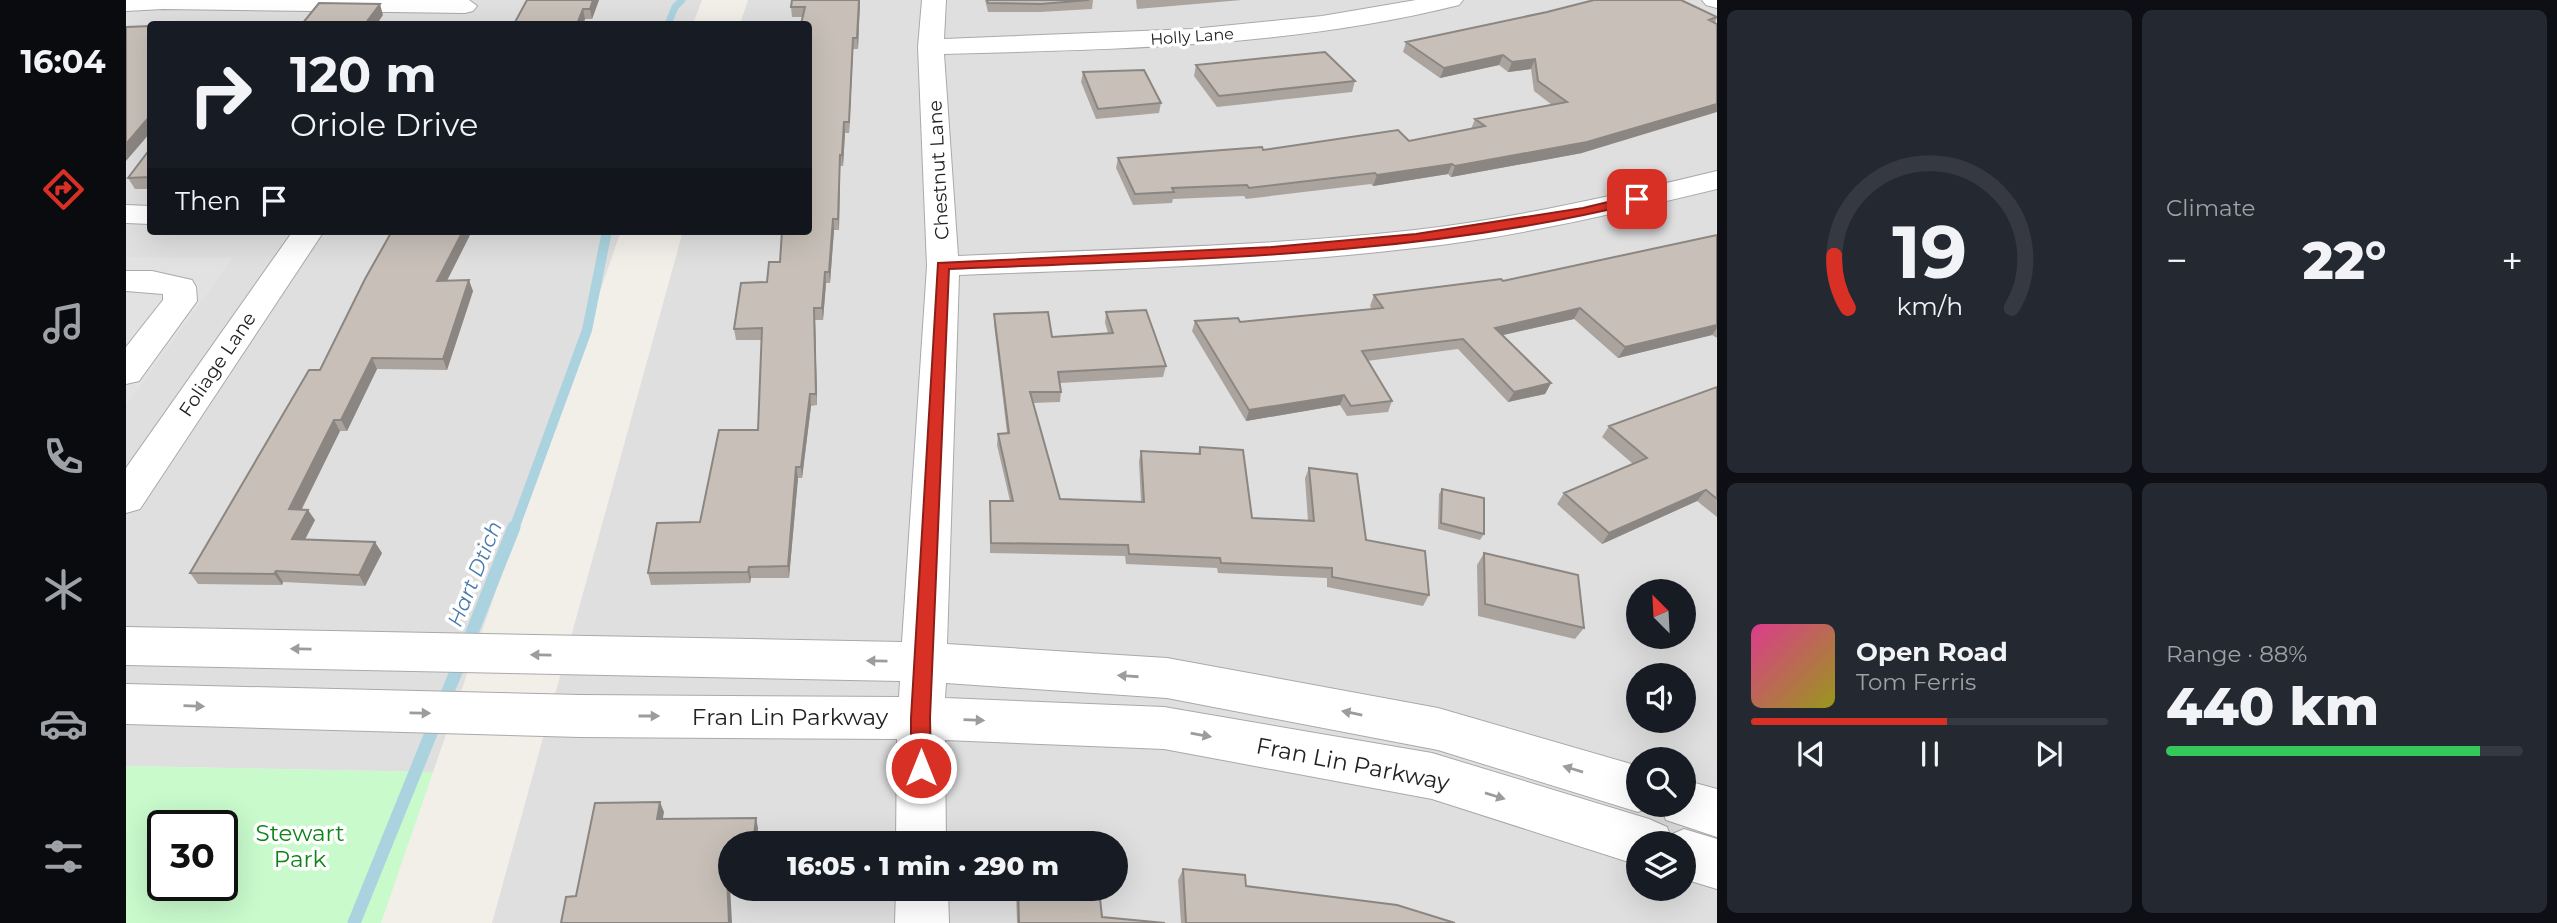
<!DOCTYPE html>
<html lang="en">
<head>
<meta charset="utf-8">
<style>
	:root { --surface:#171b24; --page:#242831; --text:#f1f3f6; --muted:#9ea1a6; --line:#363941; --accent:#d93025 }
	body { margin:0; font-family:Montserrat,sans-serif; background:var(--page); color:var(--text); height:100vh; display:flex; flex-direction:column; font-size:26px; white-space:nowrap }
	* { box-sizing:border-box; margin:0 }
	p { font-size:23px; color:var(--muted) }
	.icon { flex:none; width:38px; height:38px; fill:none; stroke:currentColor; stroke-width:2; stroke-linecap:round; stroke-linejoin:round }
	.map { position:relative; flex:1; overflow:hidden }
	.side { display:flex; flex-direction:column; gap:10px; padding:10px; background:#0d0f14; width:840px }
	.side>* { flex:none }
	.banner { position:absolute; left:21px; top:21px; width:665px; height:214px; border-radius:7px; box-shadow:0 7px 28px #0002; background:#171b24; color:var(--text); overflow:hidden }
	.needle { width:46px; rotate:336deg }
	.controls { position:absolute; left:1500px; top:579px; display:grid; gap:14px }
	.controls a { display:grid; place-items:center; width:70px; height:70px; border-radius:50%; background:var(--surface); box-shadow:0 7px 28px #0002; font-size:35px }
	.speed { position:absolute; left:21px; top:810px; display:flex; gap:14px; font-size:35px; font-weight:700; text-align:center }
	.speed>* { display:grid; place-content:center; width:91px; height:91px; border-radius:50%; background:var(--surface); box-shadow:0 7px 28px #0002; line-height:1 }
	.speed .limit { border:4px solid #111; border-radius:10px; background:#fff; color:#111 }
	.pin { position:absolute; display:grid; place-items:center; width:60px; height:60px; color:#fff; margin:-30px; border-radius:14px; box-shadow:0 4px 10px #0006 }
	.me { position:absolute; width:77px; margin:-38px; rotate:0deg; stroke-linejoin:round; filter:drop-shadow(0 0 5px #0008) }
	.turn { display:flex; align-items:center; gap:24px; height:147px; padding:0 28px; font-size:32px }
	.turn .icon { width:91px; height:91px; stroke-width:2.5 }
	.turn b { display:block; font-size:49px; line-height:60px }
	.then { display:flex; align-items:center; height:66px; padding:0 28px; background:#0003; gap:14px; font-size:26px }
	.big { font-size:52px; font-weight:800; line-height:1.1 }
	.side .card { flex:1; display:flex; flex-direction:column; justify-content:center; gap:10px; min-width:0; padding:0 24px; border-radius:10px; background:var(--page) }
	.side .dial { align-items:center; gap:0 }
	.dial svg { height:182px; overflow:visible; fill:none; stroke:var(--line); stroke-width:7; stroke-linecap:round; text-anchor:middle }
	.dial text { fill:var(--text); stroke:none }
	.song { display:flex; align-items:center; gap:21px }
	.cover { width:84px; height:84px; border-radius:10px; background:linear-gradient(135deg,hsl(330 70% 55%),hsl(60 70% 35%)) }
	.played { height:7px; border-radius:4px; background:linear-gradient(90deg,var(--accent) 55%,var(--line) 55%) }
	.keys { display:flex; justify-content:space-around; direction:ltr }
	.heat { display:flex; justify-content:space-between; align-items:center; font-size:38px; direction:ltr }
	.charge { height:10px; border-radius:5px; background:linear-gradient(90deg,#34c759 88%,var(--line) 0) }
	.side .tiles { flex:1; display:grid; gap:10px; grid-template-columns:repeat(2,1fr) }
	.trip { position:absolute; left:592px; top:831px; width:410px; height:70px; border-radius:35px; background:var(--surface); box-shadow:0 7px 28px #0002; font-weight:800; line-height:70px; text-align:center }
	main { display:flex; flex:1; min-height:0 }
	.menu { display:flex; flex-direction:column; width:126px; justify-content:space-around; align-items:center; background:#090b0e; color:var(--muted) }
	.menu .icon { width:49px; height:49px }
	.menu .active { color:var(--accent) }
	.menu b { font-size:32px; color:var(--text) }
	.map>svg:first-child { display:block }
	.residential { fill:#e0dfdf; fill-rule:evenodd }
	.park { fill:#c8facc; fill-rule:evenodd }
	.parking { fill:#e2e2e2 }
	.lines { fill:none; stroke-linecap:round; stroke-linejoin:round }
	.stream-far2 { stroke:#aad3df; stroke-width:7 }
	.stream-far1 { stroke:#aad3df; stroke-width:10 }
	.stream { stroke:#aad3df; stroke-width:13 }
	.minor-casing { stroke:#a9a9a9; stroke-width:2 }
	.minor { fill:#fff; fill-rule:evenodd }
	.wall { fill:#aba49e }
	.shaded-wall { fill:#8b8681 }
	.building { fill:#c7bfb8; stroke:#8b8681; stroke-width:2 }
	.oneway { fill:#9c9c9c }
	.route { fill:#d93025; stroke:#8d1f18; stroke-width:2 }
	.labels { text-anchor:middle; stroke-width:7; stroke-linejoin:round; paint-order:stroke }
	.far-street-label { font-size:16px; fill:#222; stroke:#fff }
	.street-label { font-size:19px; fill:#222; stroke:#fff }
	.water-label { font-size:21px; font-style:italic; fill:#4a7aab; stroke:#fff }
	.near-street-label { font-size:23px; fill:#222; stroke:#fff }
	.near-park-label { font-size:23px; fill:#0c8416; stroke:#fff }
</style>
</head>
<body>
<main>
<nav class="menu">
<b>16:04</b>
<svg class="icon active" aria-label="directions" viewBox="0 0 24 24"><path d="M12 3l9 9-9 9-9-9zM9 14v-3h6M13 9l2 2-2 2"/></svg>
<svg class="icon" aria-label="music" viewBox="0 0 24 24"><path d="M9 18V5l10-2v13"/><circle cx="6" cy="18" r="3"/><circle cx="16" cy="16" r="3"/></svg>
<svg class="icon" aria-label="phone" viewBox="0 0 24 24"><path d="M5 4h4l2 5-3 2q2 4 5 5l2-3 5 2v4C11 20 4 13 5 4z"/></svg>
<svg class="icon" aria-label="climate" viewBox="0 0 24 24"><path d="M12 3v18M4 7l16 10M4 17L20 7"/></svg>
<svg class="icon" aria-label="car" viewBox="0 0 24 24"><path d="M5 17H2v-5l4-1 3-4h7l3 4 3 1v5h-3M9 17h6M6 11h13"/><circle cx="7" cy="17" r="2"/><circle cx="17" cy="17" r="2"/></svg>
<svg class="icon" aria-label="filters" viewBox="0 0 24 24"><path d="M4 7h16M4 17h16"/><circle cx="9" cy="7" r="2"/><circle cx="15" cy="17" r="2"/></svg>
</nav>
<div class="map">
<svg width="1591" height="923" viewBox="0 0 1591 923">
	<rect width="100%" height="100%" fill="#f2efe9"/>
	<path class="residential" d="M0,0H576L567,24H24V231H495L307,772L0,766Z
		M622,0H1591V923H366L557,231H682V24H614ZM1512,592H1558V637H1512ZM1512,676H1558V721H1512ZM1512,760H1558V805H1512ZM604,844H989V889H604ZM1512,844H1558V889H1512Z"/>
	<path class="park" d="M0,766L307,772L255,923H0ZM37,826H96V886H37Z"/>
	<path class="parking" d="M0,257L107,258L0,406Z"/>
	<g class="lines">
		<path class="stream-far2" d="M542,24L549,7L556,0"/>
		<path class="stream-far1" d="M388,529L461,330L481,231"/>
		<path class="stream" d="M341,645L388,527
			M317,703L335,660
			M228,923L310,721"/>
		<g class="minor-casing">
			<path id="minor" d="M0,0H343L351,6L347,11L339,13L37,9L0,11Z
				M796,0H820L818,39L1066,29L1196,16L1290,0H1337L1333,5C1166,47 990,49 818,54L832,256C984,249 1137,247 1289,230C1391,218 1491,195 1591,171V189C1491,213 1391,237 1289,248C1138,266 985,269 833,275L821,644L1041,658L1312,708L1512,766V805H1529L1512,812L1312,750L1041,698L820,683L819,698L1038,707L1306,753L1523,819L1541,827L1544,835L1558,829L1591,839V889L1558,879V844H1512V865L1306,799L1038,749L819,740L820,844H770L771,739L454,737L0,724V684L454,695L773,697L774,681L0,665V627L776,642L801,266L792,47Z
				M1576,0H1591V8L1580,5Z
				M0,205L24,206V224L0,223Z
				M167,231H198L14,509L0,513V468Z
				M0,271H26L66,280L70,287L71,301L13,381L0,384V347L37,300V294L0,291Z
				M1558,780L1591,789V837L1540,820L1534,805H1558Z
				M770,889H822L823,923H769Z"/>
		</g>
		<use href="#minor" class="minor"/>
	</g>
	<path class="wall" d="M473,0L466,19H459L457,24H388Z
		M734,0L732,49H727L723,133H719L717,166H714L713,230H708L704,283H700L697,320H689L691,405L685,406L676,478H672L663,578H625L624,583L525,585L522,573L574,522L632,430L636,340H610L608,329L641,282L654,262L677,17H666L665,7Z
		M859,0H967L966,9L914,12H862Z
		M1010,0H1116L1011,9Z
		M1591,18L1589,23L1456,153L1325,177L1322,174L1247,186L1245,184L1120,199L1118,196L1047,199L1046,203L1007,205L990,168L992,158L1283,141L1345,129L1349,119L1426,105L1408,91L1405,69L1382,72L1373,65L1314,78L1277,52L1280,42Z
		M1070,65L1229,81L1226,92L1091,107L1068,76Z
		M957,72L1035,103L1033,113L970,119L955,82Z
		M24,149V189H9L2,178Z
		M346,231L321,281L347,291L321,370L251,369L221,431H214L176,509L189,520L179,540L256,553L239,586L157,582L156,585L72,584L64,573L194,370Z
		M1591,235V338L1586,335L1492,358L1448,319L1377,335L1425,383L1419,394L1382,402L1332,349L1241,361L1266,401L1262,412L1221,416L1214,405L1120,421L1066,331L1069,321L1114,322L1246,309L1244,306L1248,295L1377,281Z
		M980,312L1040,366L1037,377L934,383L935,392L934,402L907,403L934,499L1015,502L1013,461L1015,451L1072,454L1074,447L1126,518L1182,521L1179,478L1183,468L1240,540L1303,595L1297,606L1201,587V578L1092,573L1091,568L1000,564L999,556L864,553V501H884L871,445L872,434L881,433L868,324V314L926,337L982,333L979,323Z
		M1591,387V517L1571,501L1476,544L1431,504L1438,493L1507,464L1476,437L1483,426Z
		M1316,489L1358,534L1354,540L1312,529L1313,494Z
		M1358,553L1458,628L1449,639L1352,616L1351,565Z
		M1057,869L1120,886L1329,923H1055L1052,880Z
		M890,889H973L976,917L1039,923H891Z"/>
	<path class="shaded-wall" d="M467,0H473L466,19L464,9Z
		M733,0H734L732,49L731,38Z
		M254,4L257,15L251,24H239Z
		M457,9L459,19L457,24H451Z
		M727,38V49L723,133V122Z
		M1377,55L1373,65L1314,78L1318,68Z
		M1409,59L1405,69L1382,72L1386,62Z
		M1591,104V112L1456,153L1325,177L1329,166Z
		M24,116V133L0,161V144Z
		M718,122L719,133L717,166L716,155Z
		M714,155V166L713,230L712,219Z
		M1326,164L1322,174L1247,186L1251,175Z
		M707,219L708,230L704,283L703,272Z
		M337,231H346L315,292L311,281Z
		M699,272L700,283L697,320L696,308Z
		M343,280L347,291L321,370L317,359Z
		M688,308L689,320L691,405L690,394Z
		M1454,308L1448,319L1364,338L1369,328Z
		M1591,325V328L1586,335L1492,358L1499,347Z
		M246,358L251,369L221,431L215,420Z
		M1425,383L1419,394L1382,402L1388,392Z
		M684,394L685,406L676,478L675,467Z
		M1218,395L1214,405L1120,421L1123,410Z
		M208,420L214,431L170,520L163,509Z
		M670,467L672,478L663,578L662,566Z
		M1580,490L1571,501L1476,544L1483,533Z
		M182,510L189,520L173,550L166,539Z
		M249,542L256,553L239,586L233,575Z
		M623,567L625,578L624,583L622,572Z
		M150,571L157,582L156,585L148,574Z
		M534,802L538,812L535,829L531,819Z
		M630,818L632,828L631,844H627Z
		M601,875L604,885L606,923H603Z"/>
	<path class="building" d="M401,0H467L464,9H457L451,24H388Z
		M666,0H733L731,38H727L723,122H718L716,155H714L712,219H707L703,272H699L696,308H688L690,394H684L675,467H670L662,566L623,567L622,572L522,573L531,523L574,522L593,430H632L636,328L608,329L615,283L641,282L643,262H654L656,231H682V24H675L679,7H665Z
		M861,0H963L915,4L862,3Z
		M1468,0H1555L1591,17L1583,20L1591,24V104L1461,142L1329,166L1326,164L1251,175L1249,173L1123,188L1121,185L1046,188L1048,192L1009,194L992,158L1136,147L1137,150L1272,130L1283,141L1359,126L1349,119L1441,102L1412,81L1409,59L1386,62L1377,55L1318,68L1280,42L1421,12Z
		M193,3L254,4L239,24H176Z
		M24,26V116L0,144V27Z
		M1199,52L1229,81L1093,96L1070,65Z
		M1018,70L1035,103L972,109L957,72Z
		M24,149V177L2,178Z
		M266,231H337L311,281L343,280L317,359L246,358L215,420H208L163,509L182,510L166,539L249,542L233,575L150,571L148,574L64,573L183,370H194L239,279Z
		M1591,235V325L1499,347L1454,308L1369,328L1425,383L1388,392L1337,339L1236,351L1266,401L1225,406L1218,395L1123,410L1069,321L1112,318L1114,322L1257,308L1248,295L1375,279L1377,281Z
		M1020,310L1040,366L932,372L935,392H904L934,499L1018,502L1015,451L1074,454V447L1117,450L1126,518L1188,521L1183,468L1231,474L1240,540L1299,551L1303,595L1206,577V568L1095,563L1094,558L1003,554L1002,545L865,543L864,501H887L872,434L883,433L868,314L922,312L926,337L987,333L980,312Z
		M1591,387V499L1580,490L1483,533L1438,493L1521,458L1483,426Z
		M1316,489L1358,498V534L1315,523Z
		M1358,553L1452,575L1458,628L1359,604Z
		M534,802L531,819L630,818L627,844H604V875H601L603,923H435L440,897L450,896L469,803Z
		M1057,869L1119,875L1120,886L1271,905L1329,923H1060Z
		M892,889H973L976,917L1039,923H893Z"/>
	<defs><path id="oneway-solid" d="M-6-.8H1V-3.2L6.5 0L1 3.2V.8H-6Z" transform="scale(1.75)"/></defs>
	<g class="oneway">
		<use href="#oneway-solid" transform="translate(175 649) rotate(-179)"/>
		<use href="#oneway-solid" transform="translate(415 655) rotate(-179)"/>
		<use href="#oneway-solid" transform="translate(751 661) rotate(-179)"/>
		<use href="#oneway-solid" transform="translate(1002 676) rotate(-176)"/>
		<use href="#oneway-solid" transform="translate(68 706) rotate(2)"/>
		<use href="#oneway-solid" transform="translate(294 713) rotate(1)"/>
		<use href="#oneway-solid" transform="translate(1226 713) rotate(-169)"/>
		<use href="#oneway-solid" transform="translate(523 716)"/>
		<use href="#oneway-solid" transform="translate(848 720) rotate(2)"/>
		<use href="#oneway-solid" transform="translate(1075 735) rotate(10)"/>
		<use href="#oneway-solid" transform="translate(1447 769) rotate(-163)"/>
		<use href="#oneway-solid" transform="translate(1369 796) rotate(17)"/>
	</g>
	<path class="route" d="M1511,195L1515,197V202C1289,258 1055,259 823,269L804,718L805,768L802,775L795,777L788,775L785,768V718L812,263L1146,247L1290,234L1457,208Z"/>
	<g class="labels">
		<g class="far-street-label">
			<text transform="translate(1066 36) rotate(-4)" y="6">Holly Lane</text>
		</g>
		<g class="street-label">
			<text transform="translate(812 170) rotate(-93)" y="7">Chestnut Lane</text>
			<text transform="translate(91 364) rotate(-56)" y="7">Foliage Lane</text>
		</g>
		<g class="water-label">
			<text transform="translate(349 574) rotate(-68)" y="7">Hart Dtich</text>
		</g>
		<g class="near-street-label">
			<text x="664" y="725">Fran Lin Parkway</text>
			<text transform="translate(1227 764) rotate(11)" y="8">Fran Lin Parkway</text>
		</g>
		<g class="near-park-label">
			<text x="174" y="841">Stewart<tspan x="174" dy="26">Park</tspan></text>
		</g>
	</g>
</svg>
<div class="controls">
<a><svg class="needle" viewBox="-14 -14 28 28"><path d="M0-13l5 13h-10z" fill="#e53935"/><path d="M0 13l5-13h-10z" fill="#9ea1a6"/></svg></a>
<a><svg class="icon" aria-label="sound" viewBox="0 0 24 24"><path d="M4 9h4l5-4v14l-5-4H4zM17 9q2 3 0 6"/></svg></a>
<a><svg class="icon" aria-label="search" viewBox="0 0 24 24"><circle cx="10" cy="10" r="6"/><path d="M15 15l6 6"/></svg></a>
<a><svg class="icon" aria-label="layers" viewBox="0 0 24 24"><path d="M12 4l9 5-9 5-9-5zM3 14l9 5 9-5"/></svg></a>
</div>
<div class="speed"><div class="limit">30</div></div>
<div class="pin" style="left:1511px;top:199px;background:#d93025"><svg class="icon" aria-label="arrive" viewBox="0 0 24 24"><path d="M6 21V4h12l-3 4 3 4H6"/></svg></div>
<svg class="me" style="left:795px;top:768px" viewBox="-20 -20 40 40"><circle r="17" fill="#d93025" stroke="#fff" stroke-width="3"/><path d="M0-11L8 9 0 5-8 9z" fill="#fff"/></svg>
<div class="trip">16:05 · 1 min · 290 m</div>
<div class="banner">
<div class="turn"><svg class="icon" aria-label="right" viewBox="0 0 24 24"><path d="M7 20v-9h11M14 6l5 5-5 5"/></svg><div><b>120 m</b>Oriole Drive</div></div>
<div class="then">Then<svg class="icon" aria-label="arrive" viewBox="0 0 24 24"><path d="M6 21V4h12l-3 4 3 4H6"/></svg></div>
</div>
</div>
<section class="side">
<div class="tiles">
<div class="card dial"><svg viewBox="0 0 100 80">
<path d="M14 69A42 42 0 1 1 86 69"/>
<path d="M14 69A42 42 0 0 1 8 46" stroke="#d93025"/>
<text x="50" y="56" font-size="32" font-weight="700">19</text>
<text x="50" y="72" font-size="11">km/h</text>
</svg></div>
<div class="card"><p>Climate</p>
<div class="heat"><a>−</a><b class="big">22°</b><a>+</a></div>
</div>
<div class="card">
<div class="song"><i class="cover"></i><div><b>Open Road</b><p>Tom Ferris</p></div></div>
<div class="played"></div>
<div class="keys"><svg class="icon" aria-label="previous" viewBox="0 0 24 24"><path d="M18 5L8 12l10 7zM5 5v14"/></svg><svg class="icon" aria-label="pause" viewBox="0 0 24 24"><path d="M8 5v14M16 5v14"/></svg><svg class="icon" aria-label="next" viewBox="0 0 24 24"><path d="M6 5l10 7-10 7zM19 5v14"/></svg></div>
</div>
<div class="card"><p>Range · 88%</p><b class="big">440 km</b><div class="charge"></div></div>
</div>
</section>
</main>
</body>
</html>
